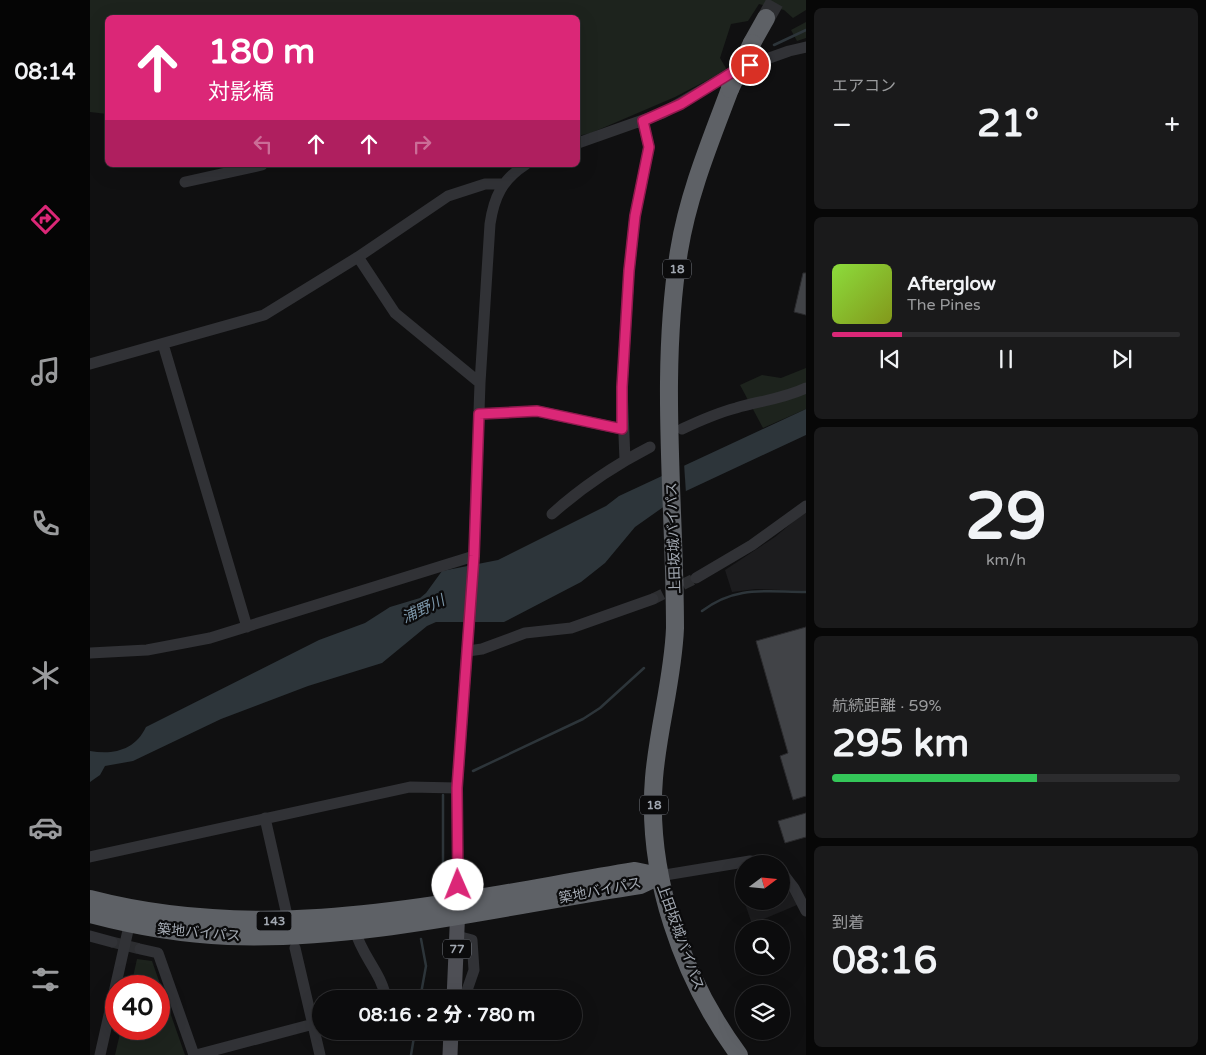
<!DOCTYPE html>
<html lang="ja">
<head>
<meta charset="utf-8">
<style>
	:root { --surface:#0c0c0d; --page:#1a1a1b; --text:#f1f3f6; --muted:#9a9b9d; --line:#2c2c2e; --accent:#db2777 }
	body { margin:0; font-family:"Varela Round","Noto Sans JP",sans-serif; background:var(--page); color:var(--text); height:100vh; display:flex; flex-direction:column; font-size:19px; white-space:nowrap }
	* { box-sizing:border-box; margin:0 }
	p { font-size:16px; color:var(--muted) }
	.icon { flex:none; width:28px; height:28px; fill:none; stroke:currentColor; stroke-width:2; stroke-linecap:round; stroke-linejoin:round }
	.map { position:relative; flex:1; overflow:hidden }
	.sheet { display:flex; flex-direction:column; gap:8px; padding:8px; background:#070707; width:400px }
	.sheet>* { flex:none }
	.banner { position:absolute; left:15px; top:15px; width:475px; height:152px; border-radius:8px; box-shadow:0 5px 20px #0002,0 0 0 1px var(--line); background:#db2777; color:#fff; overflow:hidden }
	.needle { width:32px; rotate:74deg }
	.tools { position:absolute; left:645px; top:855px; display:grid; gap:10px }
	.tools a { display:grid; place-items:center; width:55px; height:55px; border-radius:50%; background:var(--surface); box-shadow:0 5px 20px #0002,0 0 0 1px var(--line); font-size:25px }
	.speed { position:absolute; left:15px; top:975px; display:flex; gap:10px; font-size:25px; font-weight:700; text-align:center }
	.speed>* { display:grid; place-content:center; width:65px; height:65px; border-radius:50%; background:var(--surface); box-shadow:0 5px 20px #0002,0 0 0 1px var(--line); line-height:1 }
	.speed .limit { border:8px solid #d22; background:#fff; color:#111 }
	.pin { position:absolute; display:grid; place-items:center; width:42px; height:42px; color:#fff; margin:-21px; border:2px solid #fff; border-radius:50%; box-shadow:0 1px 5px #0007 }
	.me { position:absolute; width:55px; margin:-28px; rotate:359deg; stroke-linejoin:round; filter:drop-shadow(0 0 4px #0008) }
	.turn { display:flex; align-items:center; gap:18px; height:105px; padding:0 20px; font-size:22px }
	.turn .icon { width:65px; height:65px; stroke-width:2.5 }
	.turn b { display:block; font-size:35px; line-height:42px }
	.lanes { display:flex; align-items:center; height:48px; padding:0 20px; background:#0003; justify-content:center; gap:25px; direction:ltr }
	.lanes .off { opacity:.35 }
	.big { font-size:38px; font-weight:800; line-height:1.1 }
	.sheet .tile { flex:1; display:flex; flex-direction:column; justify-content:center; gap:8px; min-width:0; padding:0 18px; border-radius:8px; background:var(--page) }
	.sheet .dial { align-items:center; gap:0 }
	.dial b { font-size:65px; line-height:1 }
	.song { display:flex; align-items:center; gap:15px }
	.cover { width:60px; height:60px; border-radius:8px; background:linear-gradient(135deg,hsl(90 70% 55%),hsl(70 70% 35%)) }
	.played { height:5px; border-radius:2px; background:linear-gradient(90deg,var(--accent) 20%,var(--line) 20%) }
	.keys { display:flex; justify-content:space-around; direction:ltr }
	.heat { display:flex; justify-content:space-between; align-items:center; font-size:28px; direction:ltr }
	.charge { height:8px; border-radius:4px; background:linear-gradient(90deg,#34c759 59%,var(--line) 0) }
	.trip { position:absolute; left:222px; top:990px; width:270px; height:50px; border-radius:25px; background:var(--surface); box-shadow:0 5px 20px #0002,0 0 0 1px var(--line); font-weight:800; line-height:50px; text-align:center }
	main { display:flex; flex:1; min-height:0 }
	.tabs { display:flex; flex-direction:column; width:90px; justify-content:space-around; align-items:center; background:#050505; color:var(--muted) }
	.tabs .icon { width:35px; height:35px }
	.tabs .current { color:var(--accent) }
	.tabs b { font-size:22px; color:var(--text) }
	.map>svg:first-child { display:block }
	.built { fill:#1c1c1e }
	.green { fill:#1d231d }
	.water { fill:#2d353a }
	.pier { fill:#101011 }
	.lines { fill:none; stroke-linecap:round; stroke-linejoin:round }
	.stream { stroke:#2d353a; stroke-width:2.5 }
	.building { fill:#414347; stroke:#2a2a2d }
	.minor-tunnel { stroke:#2d2e31; stroke-width:11; stroke-dasharray:11 5.5; stroke-linecap:butt }
	.highway-tunnel { stroke:#2d2e31; stroke-width:18; stroke-dasharray:18 9; stroke-linecap:butt }
	.minor { stroke:#313236; stroke-width:11 }
	.major { stroke:#4e4f55; stroke-width:15 }
	.highway { stroke:#5e6166; stroke-width:18 }
	.highway-bridge { stroke:#5e6166; stroke-width:18 }
	.route-casing { stroke:#8e194d; stroke-width:12 }
	.route { stroke:#db2777; stroke-width:9 }
	.labels { text-anchor:middle; stroke-width:4.5; stroke-linejoin:round; paint-order:stroke }
	.shield { fill:#0b0b0c; stroke:#757980; stroke-width:1 }
	.shield-label { font-size:12px; font-weight:bold; fill:#a2a8b1 }
	.street-label { font-size:14px; fill:#a2a8b1; stroke:#0b0b0c }
	.water-label { font-size:15px; font-style:italic; fill:#7c97aa; stroke:#0b0b0c }
</style>
</head>
<body>
<main>
<nav class="tabs">
<b>08:14</b>
<svg class="icon current" aria-label="directions" viewBox="0 0 24 24"><path d="M12 3l9 9-9 9-9-9zM9 14v-3h6M13 9l2 2-2 2"/></svg>
<svg class="icon" aria-label="music" viewBox="0 0 24 24"><path d="M9 18V5l10-2v13"/><circle cx="6" cy="18" r="3"/><circle cx="16" cy="16" r="3"/></svg>
<svg class="icon" aria-label="phone" viewBox="0 0 24 24"><path d="M5 4h4l2 5-3 2q2 4 5 5l2-3 5 2v4C11 20 4 13 5 4z"/></svg>
<svg class="icon" aria-label="climate" viewBox="0 0 24 24"><path d="M12 3v18M4 7l16 10M4 17L20 7"/></svg>
<svg class="icon" aria-label="car" viewBox="0 0 24 24"><path d="M5 17H2v-5l4-1 3-4h7l3 4 3 1v5h-3M9 17h6M6 11h13"/><circle cx="7" cy="17" r="2"/><circle cx="17" cy="17" r="2"/></svg>
<svg class="icon" aria-label="filters" viewBox="0 0 24 24"><path d="M4 7h16M4 17h16"/><circle cx="9" cy="7" r="2"/><circle cx="15" cy="17" r="2"/></svg>
</nav>
<div class="map">
<svg width="716" height="1055" viewBox="0 0 716 1055">
	<rect width="100%" height="100%" fill="#101011"/>
	<path class="built" d="M716,511V591L666,589L642,592L635,570L685,537Z
		M691,877L707,905L662,924L654,901H691Z"/>
	<path class="green" d="M0,0H716V10L703,18L694,10L669,4L658,21L641,24L630,58L637,70L585,97L501,133L488,136V18H18L17,114L0,112Z
		M716,22V38L707,41L701,30Z
		M716,368V409L673,428L650,385L672,375L691,378Z
		M47,959L62,961L95,1055H25L31,1029H69V986H41Z"/>
	<path class="water" d="M716,409V435L596,491L545,527L515,563L491,582L414,622H346L337,626L292,663L218,686L131,719L43,761L15,766L10,775L0,782V751C24,755 45,750 56,727L229,640L275,623L300,607L330,598L336,593L352,571L408,560L516,506L529,496Z"/>
	<path class="pier" d="M594,463L596,494L576,508L575,471Z"/>
	<g class="lines">
		<path class="stream" d="M684,45L716,30
			M612,611C646,585 676,592 716,592
			M383,771L493,719L510,708L554,668
			M347,890L353,881V795
			M330,999L336,966L331,939
			M321,1055L325,1031"/>
	</g>
	<path class="building" d="M713,273H716V315L704,312Z
		M716,627V796L703,800L690,756L698,753L666,641Z
		M716,813V837L695,843L688,821Z"/>
	<g class="lines">
		<path class="minor-tunnel" d="M563,599L606,578
			M22,942L50,949"/>
		<path class="highway-tunnel" d="M676,18L686,0"/>
		<path class="minor" d="M488,143L573,113L646,70L699,51L716,47
			M95,182L172,165
			M268,257L305,313L390,383
			M73,344L157,627
			M0,364L174,315L268,257L358,196L395,184H413
			M389,414L447,411L532,429
			M592,429C609,421 627,413 646,408C669,401 693,399 716,388
			M535,460L532,387L539,271L545,216L559,147L553,121
			M462,514C491,488 525,465 560,447
			M606,578L662,545L716,506
			M378,651L392,649L435,633L481,628L563,599
			M0,653L57,650L120,638L384,556
			M175,818L196,911
			M0,857L320,787L367,788
			M691,871L704,888L716,911
			M569,876L660,861L683,864
			M368,900L367,788L384,556L390,383L400,224C404,197 412,180 435,165
			M265,930C271,955 292,973 296,999
			M0,936L22,942
			M367,936L382,940L384,970L374,999
			M205,948L230,1055
			M50,949L68,953L104,1055
			M10,1055L41,917
			M106,1055L231,1022"/>
		<path class="major" d="M364,999L368,906
			M360,1055L361,1031"/>
		<path class="highway" d="M662,43L676,18
			M640,89C620,142 598,195 589,251C569,375 585,503 585,628C583,679 568,728 564,778C556,874 592,978 649,1055
			M0,899C184,947 362,901 545,871L569,876
			M0,914C45,926 91,934 138,936C274,941 416,905 550,885L569,876"/>
		<path class="highway-bridge" d="M640,89L662,43"/>
	</g>
	<g class="lines">
		<g class="route-casing">
			<path id="route" d="M368,885L367,788L384,556L389,414L447,411L532,429V387L539,271L545,216L559,147L553,121L591,104L646,70L660,65"/>
		</g>
		<use href="#route" class="route"/>
	</g>
	<g class="labels">
		<g class="shield">
			<rect x="573" y="259.5" width="28" height="19" rx="4"/>
			<rect x="550" y="795.5" width="28" height="19" rx="4"/>
			<rect x="166.5" y="911.5" width="35" height="19" rx="4"/>
			<rect x="353" y="939.5" width="28" height="19" rx="4"/>
		</g>
		<g class="shield-label">
			<text x="587" y="273">18</text>
			<text x="564" y="809">18</text>
			<text x="184" y="925">143</text>
			<text x="367" y="953">77</text>
		</g>
		<g class="street-label">
			<text transform="translate(583 538) rotate(-92)" y="5">上田坂城バイパス</text>
			<text transform="translate(510 890) rotate(-11)" y="5">築地バイパス</text>
			<text transform="translate(109 932) rotate(5)" y="5">築地バイパス</text>
			<text transform="translate(591 937) rotate(70)" y="5">上田坂城バイパス</text>
		</g>
		<g class="water-label">
			<text transform="translate(333 609) rotate(-25)" y="5">浦野川</text>
		</g>
	</g>
</svg>
<div class="tools">
<a><svg class="needle" viewBox="-14 -14 28 28"><path d="M0-13l5 13h-10z" fill="#e53935"/><path d="M0 13l5-13h-10z" fill="#9a9b9d"/></svg></a>
<a><svg class="icon" aria-label="search" viewBox="0 0 24 24"><circle cx="10" cy="10" r="6"/><path d="M15 15l6 6"/></svg></a>
<a><svg class="icon" aria-label="layers" viewBox="0 0 24 24"><path d="M12 4l9 5-9 5-9-5zM3 14l9 5 9-5"/></svg></a>
</div>
<div class="speed"><div class="limit">40</div></div>
<div class="pin" style="left:660px;top:65px;background:#d93025"><svg class="icon" aria-label="arrive" viewBox="0 0 24 24"><path d="M6 21V4h12l-3 4 3 4H6"/></svg></div>
<svg class="me" style="left:368px;top:885px" viewBox="-20 -20 40 40"><circle r="19" fill="#fff"/><path d="M0-13L10 11 0 6-10 11z" fill="#db2777"/></svg>
<div class="trip">08:16 · 2 分 · 780 m</div>
<div class="banner">
<div class="turn"><svg class="icon" aria-label="ahead" viewBox="0 0 24 24"><path d="M12 20V5M6 11l6-6 6 6"/></svg><div><b>180 m</b>対影橋</div></div>
<div class="lanes"><svg class="icon off" aria-label="left" viewBox="0 0 24 24"><path d="M17 20v-9H6M10 6l-5 5 5 5"/></svg><svg class="icon" aria-label="ahead" viewBox="0 0 24 24"><path d="M12 20V5M6 11l6-6 6 6"/></svg><svg class="icon" aria-label="ahead" viewBox="0 0 24 24"><path d="M12 20V5M6 11l6-6 6 6"/></svg><svg class="icon off" aria-label="right" viewBox="0 0 24 24"><path d="M7 20v-9h11M14 6l5 5-5 5"/></svg></div>
</div>
</div>
<section class="sheet">
<div class="tile"><p>エアコン</p>
<div class="heat"><a>−</a><b class="big">21°</b><a>+</a></div>
</div>
<div class="tile">
<div class="song"><i class="cover"></i><div><b>Afterglow</b><p>The Pines</p></div></div>
<div class="played"></div>
<div class="keys"><svg class="icon" aria-label="previous" viewBox="0 0 24 24"><path d="M18 5L8 12l10 7zM5 5v14"/></svg><svg class="icon" aria-label="pause" viewBox="0 0 24 24"><path d="M8 5v14M16 5v14"/></svg><svg class="icon" aria-label="next" viewBox="0 0 24 24"><path d="M6 5l10 7-10 7zM19 5v14"/></svg></div>
</div>
<div class="tile dial"><b>29</b><p>km/h</p></div>
<div class="tile"><p>航続距離 · 59%</p><b class="big">295 km</b><div class="charge"></div></div>
<div class="tile"><p>到着</p><b class="big">08:16</b></div>
</section>
</main>
</body>
</html>
